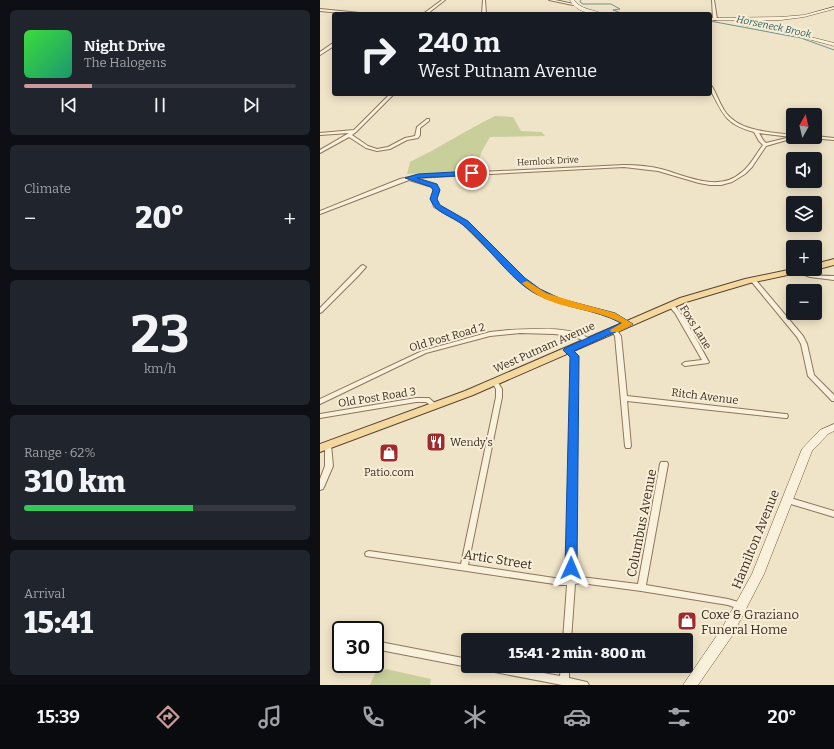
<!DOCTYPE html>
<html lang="en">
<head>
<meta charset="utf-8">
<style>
	:root { --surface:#171b24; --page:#20242c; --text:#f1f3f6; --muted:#9ea1a6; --line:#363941; --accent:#cc999b }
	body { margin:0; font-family:Bitter,serif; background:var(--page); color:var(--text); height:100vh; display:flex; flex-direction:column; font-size:15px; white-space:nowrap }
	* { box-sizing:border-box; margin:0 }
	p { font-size:13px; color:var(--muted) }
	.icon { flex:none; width:22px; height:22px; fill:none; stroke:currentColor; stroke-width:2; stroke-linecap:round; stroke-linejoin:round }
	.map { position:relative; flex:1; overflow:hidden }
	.panel { display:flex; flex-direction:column; gap:10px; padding:10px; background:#0d0f14; width:320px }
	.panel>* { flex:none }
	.hud { position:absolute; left:12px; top:12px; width:380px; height:84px; border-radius:4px; box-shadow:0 2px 10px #0003; background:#171b24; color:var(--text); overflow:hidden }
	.needle { width:26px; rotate:8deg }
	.buttons { position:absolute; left:466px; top:108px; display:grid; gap:8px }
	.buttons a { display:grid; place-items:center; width:36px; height:36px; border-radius:4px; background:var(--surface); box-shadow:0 2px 10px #0003; font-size:20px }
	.speed { position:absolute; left:12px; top:621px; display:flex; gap:8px; font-size:20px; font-weight:700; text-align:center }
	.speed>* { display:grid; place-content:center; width:52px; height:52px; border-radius:50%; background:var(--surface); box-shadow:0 2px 10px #0003; line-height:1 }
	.speed .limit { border:2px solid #111; border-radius:6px; background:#fff; color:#111 }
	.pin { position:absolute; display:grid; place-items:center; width:34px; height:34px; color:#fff; margin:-17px; border:2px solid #fff; border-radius:50%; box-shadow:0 1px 4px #0007 }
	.me { position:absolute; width:44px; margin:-22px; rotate:1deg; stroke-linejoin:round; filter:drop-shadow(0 0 3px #0008) }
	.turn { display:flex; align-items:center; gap:14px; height:84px; padding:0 20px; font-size:18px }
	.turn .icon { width:52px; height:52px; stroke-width:2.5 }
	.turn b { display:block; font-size:28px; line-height:34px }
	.big { font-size:30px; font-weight:800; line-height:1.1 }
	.panel .card { flex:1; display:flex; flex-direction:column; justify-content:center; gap:6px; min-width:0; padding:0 14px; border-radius:6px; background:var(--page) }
	.panel .dial { align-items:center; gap:0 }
	.dial b { font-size:52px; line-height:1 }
	.song { display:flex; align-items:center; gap:12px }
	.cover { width:48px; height:48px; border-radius:6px; background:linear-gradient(135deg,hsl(120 70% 55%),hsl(160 70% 35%)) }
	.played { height:4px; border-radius:2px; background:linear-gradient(90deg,var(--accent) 25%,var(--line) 25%) }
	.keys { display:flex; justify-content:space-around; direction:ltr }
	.heat { display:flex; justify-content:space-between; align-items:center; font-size:22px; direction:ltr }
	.charge { height:6px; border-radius:3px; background:linear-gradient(90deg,#34c759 62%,var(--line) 0) }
	.trip { position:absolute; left:141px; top:633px; width:232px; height:40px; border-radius:4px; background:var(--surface); box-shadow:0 2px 10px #0003; font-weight:800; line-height:40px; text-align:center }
	.menu { display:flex; height:64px; justify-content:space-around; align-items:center; background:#090b0e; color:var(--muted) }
	.menu .icon { width:28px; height:28px }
	.menu .active { color:var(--accent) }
	.menu b { font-size:18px; color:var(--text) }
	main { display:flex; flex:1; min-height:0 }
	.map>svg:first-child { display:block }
	.green { fill:#c9cf9b }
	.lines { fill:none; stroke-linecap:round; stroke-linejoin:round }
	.stream { stroke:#6f938a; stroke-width:1 }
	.street-casing { stroke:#8d765c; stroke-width:2 }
	.secondary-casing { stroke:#6f573f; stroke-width:1 }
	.primary-casing { stroke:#5b4430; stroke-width:2 }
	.street { fill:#faf1dc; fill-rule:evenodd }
	.secondary { fill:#faf1dc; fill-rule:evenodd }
	.primary { fill:#f3d9a0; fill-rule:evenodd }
	.route { fill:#1a73e8; stroke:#114b97 }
	.slow { fill:#f59e0b }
	.labels { text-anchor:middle; stroke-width:4; stroke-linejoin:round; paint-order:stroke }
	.far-street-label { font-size:9px; fill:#3d2e20; stroke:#f7eed8 }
	.far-water-label { font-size:10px; font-style:italic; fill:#2f5d5a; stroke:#f7eed8 }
	.street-label { font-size:11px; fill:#3d2e20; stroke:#f7eed8 }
	.poi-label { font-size:11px; fill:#3d2e20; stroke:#f7eed8; text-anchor:start }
	.near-street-label { font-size:13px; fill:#3d2e20; stroke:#f7eed8 }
	.near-poi-label { font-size:13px; fill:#3d2e20; stroke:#f7eed8; text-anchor:start }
</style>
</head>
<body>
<main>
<section class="panel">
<div class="card">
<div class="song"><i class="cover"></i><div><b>Night Drive</b><p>The Halogens</p></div></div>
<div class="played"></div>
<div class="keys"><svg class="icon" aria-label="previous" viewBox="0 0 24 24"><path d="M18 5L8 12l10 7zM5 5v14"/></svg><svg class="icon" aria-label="pause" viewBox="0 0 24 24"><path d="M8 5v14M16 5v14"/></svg><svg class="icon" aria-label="next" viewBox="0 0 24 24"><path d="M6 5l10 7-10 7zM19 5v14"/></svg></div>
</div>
<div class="card"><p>Climate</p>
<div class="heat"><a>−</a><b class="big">20°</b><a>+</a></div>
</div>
<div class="card dial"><b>23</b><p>km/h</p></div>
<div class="card"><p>Range · 62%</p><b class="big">310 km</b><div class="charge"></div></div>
<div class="card"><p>Arrival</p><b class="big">15:41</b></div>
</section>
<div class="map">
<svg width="514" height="685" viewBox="0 0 514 685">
	<rect width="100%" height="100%" fill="#f0e4c8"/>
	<path class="green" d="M175,116L193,117L201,131L222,132L225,136L170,137L162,151L155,171L87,174L90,162C119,148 146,130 175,116Z
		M66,669L111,679L110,685H50L55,674Z"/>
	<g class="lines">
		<path class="stream" d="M261,0L260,2L263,4H291L300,9L293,10L304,14
			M390,21L481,38L514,50"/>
		<g class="street-casing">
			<path id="street" d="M122,0H125L107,14H103Z
				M163,0H165L166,14H162Z
				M229,0H235L254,4L253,5Z
				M392,0H394L397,19L395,20L393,19Z
				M0,9L40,13L42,14H31L0,11Z
				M13,43H14V46L0,55V52Z
				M390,85H391C397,94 400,105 406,113C421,132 451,132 473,135L474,138L446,146L432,167L425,174L412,182L401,185H390L379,183L338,171L304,167L94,178L116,185L119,190L116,199L118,205L147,222L204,279L219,290L240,299L294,314L310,323L311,324L310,325H306L290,316L236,301L215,292L200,281L143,224L114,207L112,199L115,190L112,187L89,180L0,214V211L80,179L98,175L304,165C316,165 329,166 341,169C367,176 399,193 422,172C431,165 436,154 443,145L439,141L434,132C405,124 403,114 390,89ZM439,133L471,137L446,143L443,140Z
				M70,94H74L36,132L32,135L48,146L57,149L68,147L85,138L95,136L97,127L107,119H109V121L100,128V135L98,138L87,140L70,149L57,151L46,148L29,137L0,153V150L29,133L0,135V133L34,130Z
				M495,136L514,138V140L490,138L488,137H495Z
				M43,265L46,267L38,276L2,312L0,313V308L41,266Z
				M474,269C480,269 484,272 490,274C498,276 506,276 514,276V280L490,277L474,271Z
				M433,278L435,279L483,336L487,344L494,375L514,395V401H512L488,376L481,344L477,337L431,281L430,280Z
				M351,303C361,308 382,350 389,362L388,363L365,366L362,364L365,362L382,360L355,313L348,305Z
				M294,328L296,329L301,336L307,396L465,414H467L468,416L467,418H465L307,401L311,446L310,448H306L305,446L295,336L291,330Z
				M189,330C212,329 254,325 272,341L269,343L253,336L234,334L200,333L170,336L106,353L0,404V399L102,351L170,332Z
				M248,348L250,349L257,356L255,577H261L318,584L340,464L341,462H347L348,464L326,585L408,599L425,604L426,606L425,608L422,610L408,605L321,591L261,583L255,584L251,640H243L247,585H241L46,556L45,554L46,552L49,551L141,564L176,397V389L172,382L175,380L177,381L182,389V397L148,565L241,579L247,578L251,356L245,350Z
				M96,398H109L118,406L115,408L106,402H96L0,418V414Z
				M6,443H10L11,445L13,466L4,487L3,489L0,490V479L5,466V445Z
				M467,497L514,511V517L464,502L463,500L464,498Z
				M55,641L148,659V666H151L148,667L55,649Z
				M160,666H185L240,676L241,666H249V678L267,682L269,685H242L164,670L161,669Z"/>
		</g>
		<g class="secondary-casing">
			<path id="secondary" d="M250,0H254C261,10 273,9 282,14C270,14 256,12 250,0Z
				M514,7V9L484,17L461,20H390V18L461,17L484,15Z
				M423,23L467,31L514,43V46L466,33L423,25Z
				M514,424V431L508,434L492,451L444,574L412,636L378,685H363L402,628L432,574L482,449L500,430Z"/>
		</g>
		<g class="primary-casing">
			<path id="primary" d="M514,259V265L495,270L492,269H495V264Z
				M473,269H487L486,271L430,283L366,302L153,395L0,452V444L145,391L360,298L425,279Z"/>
		</g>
		<use href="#street" class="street"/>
		<use href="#secondary" class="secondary"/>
		<use href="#primary" class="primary"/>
	</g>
	<path class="route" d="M152,171L155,173L154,175L97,178L117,184L120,190L117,199L120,205L148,221L205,278L220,289L241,299L295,313L313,324L254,351L259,356L257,568L255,571L251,573L247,571L245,568L250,357L243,350L245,348L301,323C275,309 243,308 216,294C190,280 166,243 143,225C131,215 116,214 110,199L113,190L111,187L85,178L98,174Z"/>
	<path class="slow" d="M207,281L226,293L255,302L295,313L313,324L298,332H291L290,330L302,323C276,309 245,310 219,296C214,293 209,289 204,285L202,283Z"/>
	<defs>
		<g id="restaurant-square" transform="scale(1)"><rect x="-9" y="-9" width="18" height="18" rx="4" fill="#9e2a2b" stroke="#f7eed8"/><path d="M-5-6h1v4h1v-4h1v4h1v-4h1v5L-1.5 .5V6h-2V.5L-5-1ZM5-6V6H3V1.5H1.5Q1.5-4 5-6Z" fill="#fff"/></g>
		<g id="shop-square" transform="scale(1)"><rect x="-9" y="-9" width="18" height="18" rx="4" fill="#9e2a2b" stroke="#f7eed8"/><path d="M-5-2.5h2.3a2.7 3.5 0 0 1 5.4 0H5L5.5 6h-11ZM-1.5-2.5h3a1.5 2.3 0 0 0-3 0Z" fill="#fff"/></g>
	</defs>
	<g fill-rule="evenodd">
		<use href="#restaurant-square" x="116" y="442"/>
		<use href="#shop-square" x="69" y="453"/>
		<use href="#shop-square" x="367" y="621"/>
	</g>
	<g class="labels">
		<g class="far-street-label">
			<text transform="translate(228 161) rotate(-3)" y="3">Hemlock Drive</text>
		</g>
		<g class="far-water-label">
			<text transform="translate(454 26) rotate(12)" y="4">Horseneck Brook</text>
		</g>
		<g class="street-label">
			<text transform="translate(376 327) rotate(58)" y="4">Foxs Lane</text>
			<text transform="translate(127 337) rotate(-16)" y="4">Old Post Road 2</text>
			<text transform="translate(224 347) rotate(-24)" y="4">West Putnam Avenue</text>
			<text transform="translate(385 396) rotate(7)" y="4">Ritch Avenue</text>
			<text transform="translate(57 397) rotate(-9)" y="4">Old Post Road 3</text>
		</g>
		<g class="poi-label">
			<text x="130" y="446">Wendy's</text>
			<text x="69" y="476" text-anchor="middle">Patio.com</text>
		</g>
		<g class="near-street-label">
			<text transform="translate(321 523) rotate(-79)" y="5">Columbus Avenue</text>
			<text transform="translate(435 539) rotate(-68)" y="5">Hamilton Avenue</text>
			<text transform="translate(178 559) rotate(9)" y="5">Artic Street</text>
		</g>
		<g class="near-poi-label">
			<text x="381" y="619">Coxe &amp; Graziano<tspan x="381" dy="15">Funeral Home</tspan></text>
		</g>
	</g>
</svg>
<div class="buttons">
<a><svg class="needle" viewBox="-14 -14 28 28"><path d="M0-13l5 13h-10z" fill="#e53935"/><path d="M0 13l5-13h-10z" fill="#9ea1a6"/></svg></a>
<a><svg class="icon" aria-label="sound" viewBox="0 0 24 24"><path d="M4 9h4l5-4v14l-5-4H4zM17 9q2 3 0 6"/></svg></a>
<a><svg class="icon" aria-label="layers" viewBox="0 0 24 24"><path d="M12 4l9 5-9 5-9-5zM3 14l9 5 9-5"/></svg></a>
<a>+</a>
<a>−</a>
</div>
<div class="speed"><div class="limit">30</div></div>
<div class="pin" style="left:152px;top:173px;background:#d93025"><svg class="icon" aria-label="arrive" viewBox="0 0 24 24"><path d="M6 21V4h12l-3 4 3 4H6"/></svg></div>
<svg class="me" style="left:251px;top:568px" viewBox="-20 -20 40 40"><path d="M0-17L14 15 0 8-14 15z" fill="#1a73e8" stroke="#fff" stroke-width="4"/></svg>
<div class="trip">15:41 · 2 min · 800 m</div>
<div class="hud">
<div class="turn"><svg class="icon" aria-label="right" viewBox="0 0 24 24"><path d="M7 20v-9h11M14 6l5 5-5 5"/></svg><div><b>240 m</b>West Putnam Avenue</div></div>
</div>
</div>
</main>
<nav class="menu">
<b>15:39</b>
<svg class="icon active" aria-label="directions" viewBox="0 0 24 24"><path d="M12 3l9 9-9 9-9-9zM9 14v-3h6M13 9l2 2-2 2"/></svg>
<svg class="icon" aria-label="music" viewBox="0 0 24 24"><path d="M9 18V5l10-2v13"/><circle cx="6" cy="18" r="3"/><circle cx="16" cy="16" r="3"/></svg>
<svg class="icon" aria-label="phone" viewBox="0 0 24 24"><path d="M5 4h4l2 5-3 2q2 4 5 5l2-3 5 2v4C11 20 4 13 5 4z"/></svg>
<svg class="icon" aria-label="climate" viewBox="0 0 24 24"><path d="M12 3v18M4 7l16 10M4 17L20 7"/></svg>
<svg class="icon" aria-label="car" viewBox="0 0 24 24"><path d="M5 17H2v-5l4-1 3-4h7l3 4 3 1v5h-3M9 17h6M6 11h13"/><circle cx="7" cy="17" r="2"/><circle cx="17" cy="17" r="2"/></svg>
<svg class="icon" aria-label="filters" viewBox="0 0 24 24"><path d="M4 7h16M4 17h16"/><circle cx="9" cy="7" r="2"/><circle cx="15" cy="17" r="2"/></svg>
<b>20°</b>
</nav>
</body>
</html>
